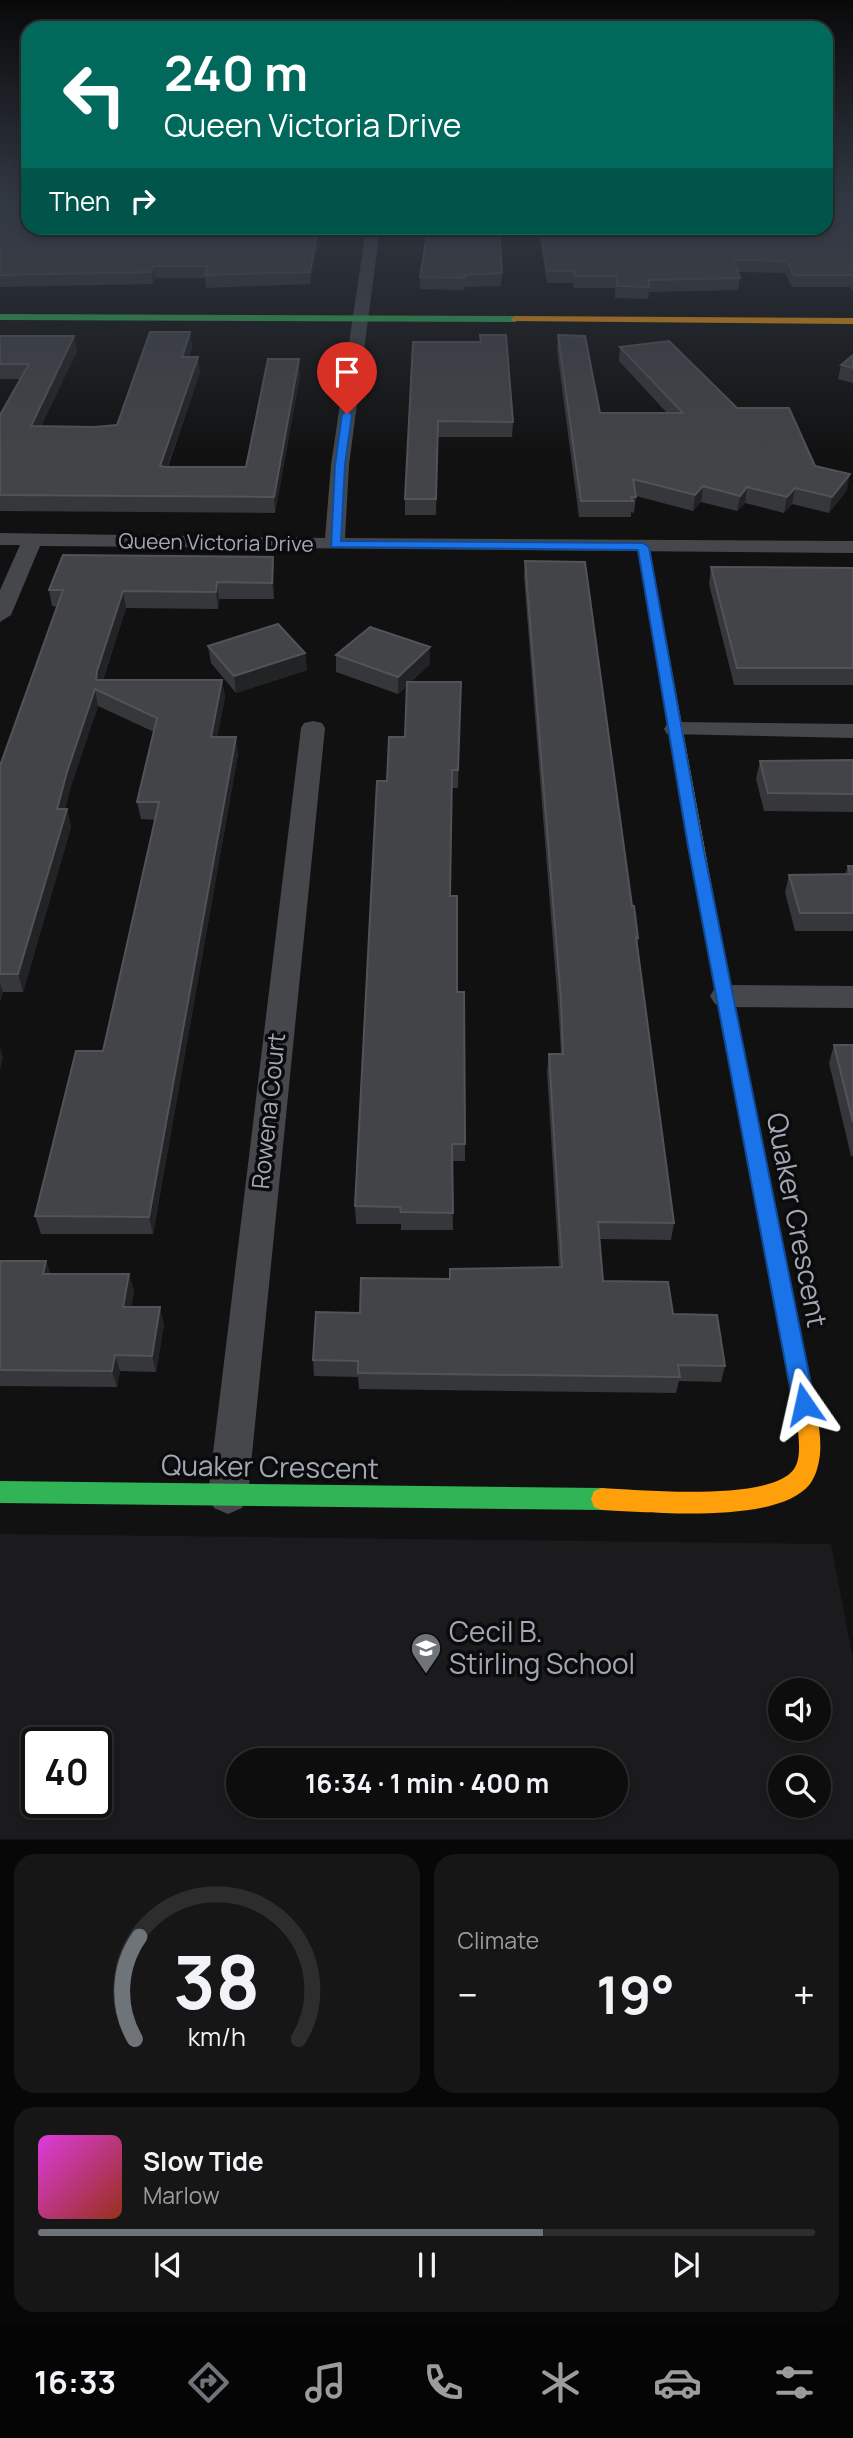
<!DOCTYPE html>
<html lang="en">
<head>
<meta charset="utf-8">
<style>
	:root { --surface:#0d0d0d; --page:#161616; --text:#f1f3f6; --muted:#9a9c9d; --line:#2d2d2e; --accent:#6f737a }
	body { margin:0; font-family:Manrope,sans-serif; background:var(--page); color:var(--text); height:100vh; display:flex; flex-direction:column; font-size:26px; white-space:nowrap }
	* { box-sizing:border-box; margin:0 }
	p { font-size:23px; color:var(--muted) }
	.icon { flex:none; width:38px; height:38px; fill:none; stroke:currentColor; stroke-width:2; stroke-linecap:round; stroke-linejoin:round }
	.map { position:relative; height:1840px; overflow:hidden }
	.side { display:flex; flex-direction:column; gap:14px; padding:14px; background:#070707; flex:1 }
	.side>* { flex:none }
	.guide { position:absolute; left:21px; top:21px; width:812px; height:214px; border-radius:21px; box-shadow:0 4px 10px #0003,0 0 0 2px var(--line); background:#00695c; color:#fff; overflow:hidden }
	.buttons { position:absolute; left:768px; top:1678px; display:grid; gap:14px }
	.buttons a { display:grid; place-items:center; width:63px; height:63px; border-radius:50%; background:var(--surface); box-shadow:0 4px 10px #0003,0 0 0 2px var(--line); font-size:35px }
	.speed { position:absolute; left:21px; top:1727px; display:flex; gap:14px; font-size:35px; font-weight:700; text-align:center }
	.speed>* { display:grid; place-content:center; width:91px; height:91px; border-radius:50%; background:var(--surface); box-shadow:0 4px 10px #0003,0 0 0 2px var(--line); line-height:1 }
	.speed .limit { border:4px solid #111; border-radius:10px; background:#fff; color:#111 }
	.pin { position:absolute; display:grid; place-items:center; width:60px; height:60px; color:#fff; margin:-72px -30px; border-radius:50% 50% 50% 0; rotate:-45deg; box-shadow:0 0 7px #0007 }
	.pin .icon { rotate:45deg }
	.me { position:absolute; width:77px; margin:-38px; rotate:349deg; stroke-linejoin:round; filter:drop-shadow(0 0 5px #0008) }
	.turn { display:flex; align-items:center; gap:24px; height:147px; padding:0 28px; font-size:32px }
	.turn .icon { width:91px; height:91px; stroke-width:2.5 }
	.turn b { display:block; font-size:49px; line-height:60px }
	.then { display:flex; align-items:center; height:66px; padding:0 28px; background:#0003; gap:14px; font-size:26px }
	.big { font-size:52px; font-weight:700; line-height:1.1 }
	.side .widget { flex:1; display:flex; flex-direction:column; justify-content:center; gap:10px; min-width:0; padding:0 24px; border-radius:21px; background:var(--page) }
	.side .dial { align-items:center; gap:0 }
	.dial svg { height:182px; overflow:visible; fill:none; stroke:var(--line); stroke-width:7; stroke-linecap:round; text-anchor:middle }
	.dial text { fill:var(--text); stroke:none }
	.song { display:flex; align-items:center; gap:21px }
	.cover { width:84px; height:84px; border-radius:10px; background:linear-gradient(135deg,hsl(300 70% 55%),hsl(10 70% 35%)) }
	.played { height:7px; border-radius:4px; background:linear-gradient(90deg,var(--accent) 65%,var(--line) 65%) }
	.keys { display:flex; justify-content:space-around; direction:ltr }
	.heat { display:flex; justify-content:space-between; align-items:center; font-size:38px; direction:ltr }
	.side .tiles { flex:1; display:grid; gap:14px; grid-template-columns:1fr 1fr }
	.widget:last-child { grid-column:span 2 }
	.trip { position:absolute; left:226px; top:1748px; width:402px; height:70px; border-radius:35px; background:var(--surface); box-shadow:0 4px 10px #0003,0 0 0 2px var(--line); font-weight:700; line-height:70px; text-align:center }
	.menu { display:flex; height:112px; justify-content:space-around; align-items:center; background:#050505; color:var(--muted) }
	.menu .icon { width:49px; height:49px }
	.menu .on { color:var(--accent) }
	.menu b { font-size:32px; color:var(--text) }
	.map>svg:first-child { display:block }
	.built { fill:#1b1b1e; fill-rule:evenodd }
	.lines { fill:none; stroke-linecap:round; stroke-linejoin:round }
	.street { fill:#45474a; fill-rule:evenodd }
	.fast { fill:#30b455; fill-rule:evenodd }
	.slow { fill:#ff9f0a; fill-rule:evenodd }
	.jam { fill:#e5322d; fill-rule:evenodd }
	.wall { fill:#36373a }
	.shaded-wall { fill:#222324 }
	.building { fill:#424447; stroke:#515358; stroke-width:2 }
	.route { fill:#1a73e8; stroke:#114b97; stroke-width:2 }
	.labels { text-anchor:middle; stroke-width:7; stroke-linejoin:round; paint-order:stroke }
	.far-street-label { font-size:21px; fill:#a2a8b3; stroke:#0b0b0d }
	.street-label { font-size:24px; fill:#a2a8b3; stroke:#0b0b0d }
	.near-street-label { font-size:28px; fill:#a2a8b3; stroke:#0b0b0d }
	.near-poi-label { font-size:28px; fill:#a2a8b3; stroke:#0b0b0d; text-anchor:start }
</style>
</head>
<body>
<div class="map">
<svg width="853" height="1840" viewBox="0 0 853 1840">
	<rect width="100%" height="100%" fill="#111"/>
	<path class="built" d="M0,1534L831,1544L853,1659V1839H0ZM780,1690H819V1729H780ZM37,1743H96V1802H37ZM238,1760H616V1806H238ZM780,1768H819V1806H780Z"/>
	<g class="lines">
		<path class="street" d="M366,228H380L349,465L345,538L853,541V553L40,546L11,615L0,622V590L20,545H0V533L325,538L331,465Z
			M313,721L322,723L325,728L248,1494L242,1508L228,1514L214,1508L208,1494L301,728L304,723Z
			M676,722L853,724V738L667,734L664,729L667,724Z
			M725,985L853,986V1008L725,1007L715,1004L710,996L715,988Z"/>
		<path class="fast" d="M0,314L515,316L519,319L515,322L0,320Z
			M0,1481L602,1488L610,1491L613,1499L610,1507L602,1510L0,1503Z"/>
		<path class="slow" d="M515,316L853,318V324L512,321L511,319Z
			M643,544L649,547L733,1002L731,1006H719L717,1002L637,547Z
			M779,1266L786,1269L789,1275C796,1312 803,1349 811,1385C815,1408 822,1431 820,1454C819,1464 816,1476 810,1484C778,1525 650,1512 602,1510L594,1507L591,1499L594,1491L602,1488C641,1490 771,1502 794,1469C801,1459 799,1442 798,1431L769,1275L772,1269Z"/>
		<path class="jam" d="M725,996L731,998L733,1002L789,1275L786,1281L779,1284L772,1281L769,1275L717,1002L719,998Z"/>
	</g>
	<path class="wall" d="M853,199V291H852L850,287H792L785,273L738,272L740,278L738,290L649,292L648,299L615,298V288H574L573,283H547L538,228H826Z
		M0,200L28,228H321L310,284L206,288L205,278H156L153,284L0,287Z
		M404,228H499L502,273L501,286L465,287L464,290L420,289V277L427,232H405Z
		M190,332L192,347L189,357L200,372L168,467H246L300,375L275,513L0,511V415L20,379H0V336H74L77,351L41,426L94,427L117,425Z
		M558,335L600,413H667L619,361L620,347L737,408L847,490L829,513L792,504L784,513L745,503L737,511L701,502L693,511L636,496L634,513L631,512V517H579L557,350Z
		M413,342L513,422L512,437H438L436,515H405V499Z
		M853,355V383L838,379L841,365Z
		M273,557L274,574V599H219L218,609L126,608L103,680H222L225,697L217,737L238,754L153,1234H41L35,1216L103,1051L155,820L141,819L137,802L154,732L98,706L70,789L65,809H67L71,827L23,992H3L0,1001V766L57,607L52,606L49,590Z
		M525,561L632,906L638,938L637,947L674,1223L671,1240L600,1239L603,1281L673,1314L725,1366L721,1382L679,1381L676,1393L359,1389L358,1377L314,1376L313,1360L360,1313L450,1279L559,1267L547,1071L549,1054H561L559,1018L524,577Z
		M711,567L853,568V685H734L709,584Z
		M208,646L305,653L307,670L236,693L211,663Z
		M430,647V664L411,682H461L458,788H452L450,896L465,1144V1161H452L453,1230H401V1224H356L355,1206L387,781L405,737L407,686L398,694L336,672V655Z
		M853,760V812L764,811L756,779L760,761Z
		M848,866H853V931H795L785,892L789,875L845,874Z
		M834,1045H853V1156H851L829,1063Z
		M0,1261L50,1274H129L134,1291L131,1307L164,1324L156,1372L120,1371L117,1387L0,1386Z"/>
	<path class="shaded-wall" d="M318,228H321L310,284V272Z
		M154,266L156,278L153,284L151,272Z
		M190,332L192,347L184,372L182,357Z
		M74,336L77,351L34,442L31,426Z
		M198,357L200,372L162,482L160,466Z
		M299,359L300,375L275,513L274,497Z
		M850,474L847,490L829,513L832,497Z
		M703,486L701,502L693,511L695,495Z
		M747,487L745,503L737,511L740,496Z
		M795,488L792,504L784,513L787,497Z
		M273,557L274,574V599L272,583Z
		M217,582L219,599L218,609L216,592Z
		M123,591L126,608L100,688L96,680L97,671Z
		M430,647V664L398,694V677Z
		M305,653L307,670L236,693L234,676Z
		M222,680L225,697L214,754L211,737Z
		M95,689L98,706L70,789L61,827L57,809L67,772Z
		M236,737L238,754L153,1234L149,1217Z
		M67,809L71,827L23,992L18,974Z
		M0,983L3,992L0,1001Z
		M0,1047L3,1058L0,1070Z
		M46,1261L52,1278L43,1274Z
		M129,1274L134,1291L128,1324L123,1307Z
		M160,1307L164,1324L156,1372L152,1356Z
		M115,1355L120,1371L117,1387L112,1371Z"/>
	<path class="building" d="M26,199H28V228H318L310,272L205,275L208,266H154L151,272L0,275V200Z
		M826,199H853V277L852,275H794L787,261L734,260L740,278L649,280V287L617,286L616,276H575L574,271H547L540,228H826Z
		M428,228H499L502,273L465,275V278L420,277Z
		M150,332H190L182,357H198L160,466L165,467H246L268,359H299L274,497L0,495V415L29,364H0V336H74L31,426L94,427L117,425Z
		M480,335H506L513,422L438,421L436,499H405L413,342H481Z
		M558,335L585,336L600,413H683L620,347L669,341L737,408H789L815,466L850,474L832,497L795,488L787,497L747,487L740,496L703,486L695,495L633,479L636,497H631L633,501H581Z
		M853,355V368L841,365Z
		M63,555L273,557L272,583L217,582L216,592L123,591L97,671L96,680H222L211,737H236L149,1217L35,1216L76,1051H103L159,802H137L157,718L95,689L67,772L57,809H67L18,974H0V766L63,590H49Z
		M525,561L585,562L632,906H634L638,938L636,937L674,1223L598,1222L603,1281L668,1282L673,1314L717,1315L725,1366L678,1365L680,1377L358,1373V1361L313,1360L316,1312L360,1313L361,1278L450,1279V1269L562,1267L549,1054H563L561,1000Z
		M711,567L853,568V668H737Z
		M278,624L305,653L234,676L208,646Z
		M370,627L430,647L398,677L336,655Z
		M407,682H461L458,770H452L450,896H457V992H464L465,1144H452L453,1213L401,1212L400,1207L355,1206L377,781H387L389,737H405Z
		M853,760V794L768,793L760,761Z
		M848,866H853V913H800L789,875L850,874Z
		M834,1045H853V1122Z
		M0,1261H46L43,1274H129L123,1307H160L152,1356L115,1355L112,1371L0,1370Z"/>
	<linearGradient id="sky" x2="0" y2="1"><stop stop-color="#090909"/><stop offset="0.44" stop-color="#323843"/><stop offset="1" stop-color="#323843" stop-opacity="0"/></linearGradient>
	<rect width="853" height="456" fill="url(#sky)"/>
	<path class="route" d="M347,411L352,414L345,465L341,541L643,543L649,547L703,846L815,1404L812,1411L804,1414L796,1411L793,1404L688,846L638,550L331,547L335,465L342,414Z"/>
	<defs>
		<g id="school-pin" transform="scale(1.575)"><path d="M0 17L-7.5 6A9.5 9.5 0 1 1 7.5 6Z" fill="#6f737a" stroke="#0b0b0d"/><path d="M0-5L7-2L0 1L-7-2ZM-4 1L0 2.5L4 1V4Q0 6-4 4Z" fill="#fff"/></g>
	</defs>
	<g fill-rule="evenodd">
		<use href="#school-pin" x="426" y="1648"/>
	</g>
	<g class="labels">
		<g class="far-street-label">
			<text transform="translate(216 543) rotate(1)" y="7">Queen Victoria Drive</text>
		</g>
		<g class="street-label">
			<text transform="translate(269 1111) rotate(-84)" y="8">Rowena Court</text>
		</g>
		<g class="near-street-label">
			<text transform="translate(797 1220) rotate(79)" y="10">Quaker Crescent</text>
			<text transform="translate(270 1467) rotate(1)" y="10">Quaker Crescent</text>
		</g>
		<g class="near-poi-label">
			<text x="449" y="1642">Cecil B.<tspan x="449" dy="32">Stirling School</tspan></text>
		</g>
	</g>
</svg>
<div class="buttons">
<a><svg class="icon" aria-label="sound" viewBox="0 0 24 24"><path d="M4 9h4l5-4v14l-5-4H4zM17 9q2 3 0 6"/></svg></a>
<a><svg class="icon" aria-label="search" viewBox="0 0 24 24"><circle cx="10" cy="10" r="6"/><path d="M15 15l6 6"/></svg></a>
</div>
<div class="speed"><div class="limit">40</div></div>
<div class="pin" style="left:347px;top:414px;background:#d93025"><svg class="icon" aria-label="arrive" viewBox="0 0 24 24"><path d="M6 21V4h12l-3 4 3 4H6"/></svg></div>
<svg class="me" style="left:804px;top:1404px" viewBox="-20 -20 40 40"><path d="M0-17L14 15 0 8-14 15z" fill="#1a73e8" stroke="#fff" stroke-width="4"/></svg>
<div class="trip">16:34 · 1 min · 400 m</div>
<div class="guide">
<div class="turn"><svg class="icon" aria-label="left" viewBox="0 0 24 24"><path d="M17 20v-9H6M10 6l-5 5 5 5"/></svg><div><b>240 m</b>Queen Victoria Drive</div></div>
<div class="then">Then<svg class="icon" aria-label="right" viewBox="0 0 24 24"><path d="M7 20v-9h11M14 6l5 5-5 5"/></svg></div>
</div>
</div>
<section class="side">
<div class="tiles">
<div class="widget dial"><svg viewBox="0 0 100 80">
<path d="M14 69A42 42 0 1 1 86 69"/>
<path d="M14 69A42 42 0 0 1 16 24" stroke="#6f737a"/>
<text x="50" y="56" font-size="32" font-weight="700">38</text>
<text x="50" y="72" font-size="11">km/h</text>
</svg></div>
<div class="widget"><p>Climate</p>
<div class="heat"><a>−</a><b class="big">19°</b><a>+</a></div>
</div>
<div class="widget">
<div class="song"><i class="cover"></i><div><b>Slow Tide</b><p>Marlow</p></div></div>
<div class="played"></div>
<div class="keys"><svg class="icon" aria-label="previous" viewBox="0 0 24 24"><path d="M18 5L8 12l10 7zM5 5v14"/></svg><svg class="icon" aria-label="pause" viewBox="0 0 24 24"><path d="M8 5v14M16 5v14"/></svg><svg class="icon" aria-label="next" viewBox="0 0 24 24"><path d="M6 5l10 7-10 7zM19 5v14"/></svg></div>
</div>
</div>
</section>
<nav class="menu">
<b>16:33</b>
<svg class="icon on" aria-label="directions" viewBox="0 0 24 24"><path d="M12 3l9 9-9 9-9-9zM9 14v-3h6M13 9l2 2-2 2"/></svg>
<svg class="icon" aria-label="music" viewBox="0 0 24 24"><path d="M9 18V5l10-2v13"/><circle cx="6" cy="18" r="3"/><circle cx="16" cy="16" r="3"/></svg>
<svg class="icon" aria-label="phone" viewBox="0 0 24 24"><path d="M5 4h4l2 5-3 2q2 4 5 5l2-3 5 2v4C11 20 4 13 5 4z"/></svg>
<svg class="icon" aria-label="climate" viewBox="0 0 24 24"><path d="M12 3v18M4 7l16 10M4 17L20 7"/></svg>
<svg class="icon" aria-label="car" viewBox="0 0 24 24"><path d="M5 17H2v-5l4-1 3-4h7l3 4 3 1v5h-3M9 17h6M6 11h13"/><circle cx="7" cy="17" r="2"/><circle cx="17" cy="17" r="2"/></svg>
<svg class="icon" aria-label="filters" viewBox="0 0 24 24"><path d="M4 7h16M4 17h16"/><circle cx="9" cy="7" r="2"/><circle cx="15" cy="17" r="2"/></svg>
</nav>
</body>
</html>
